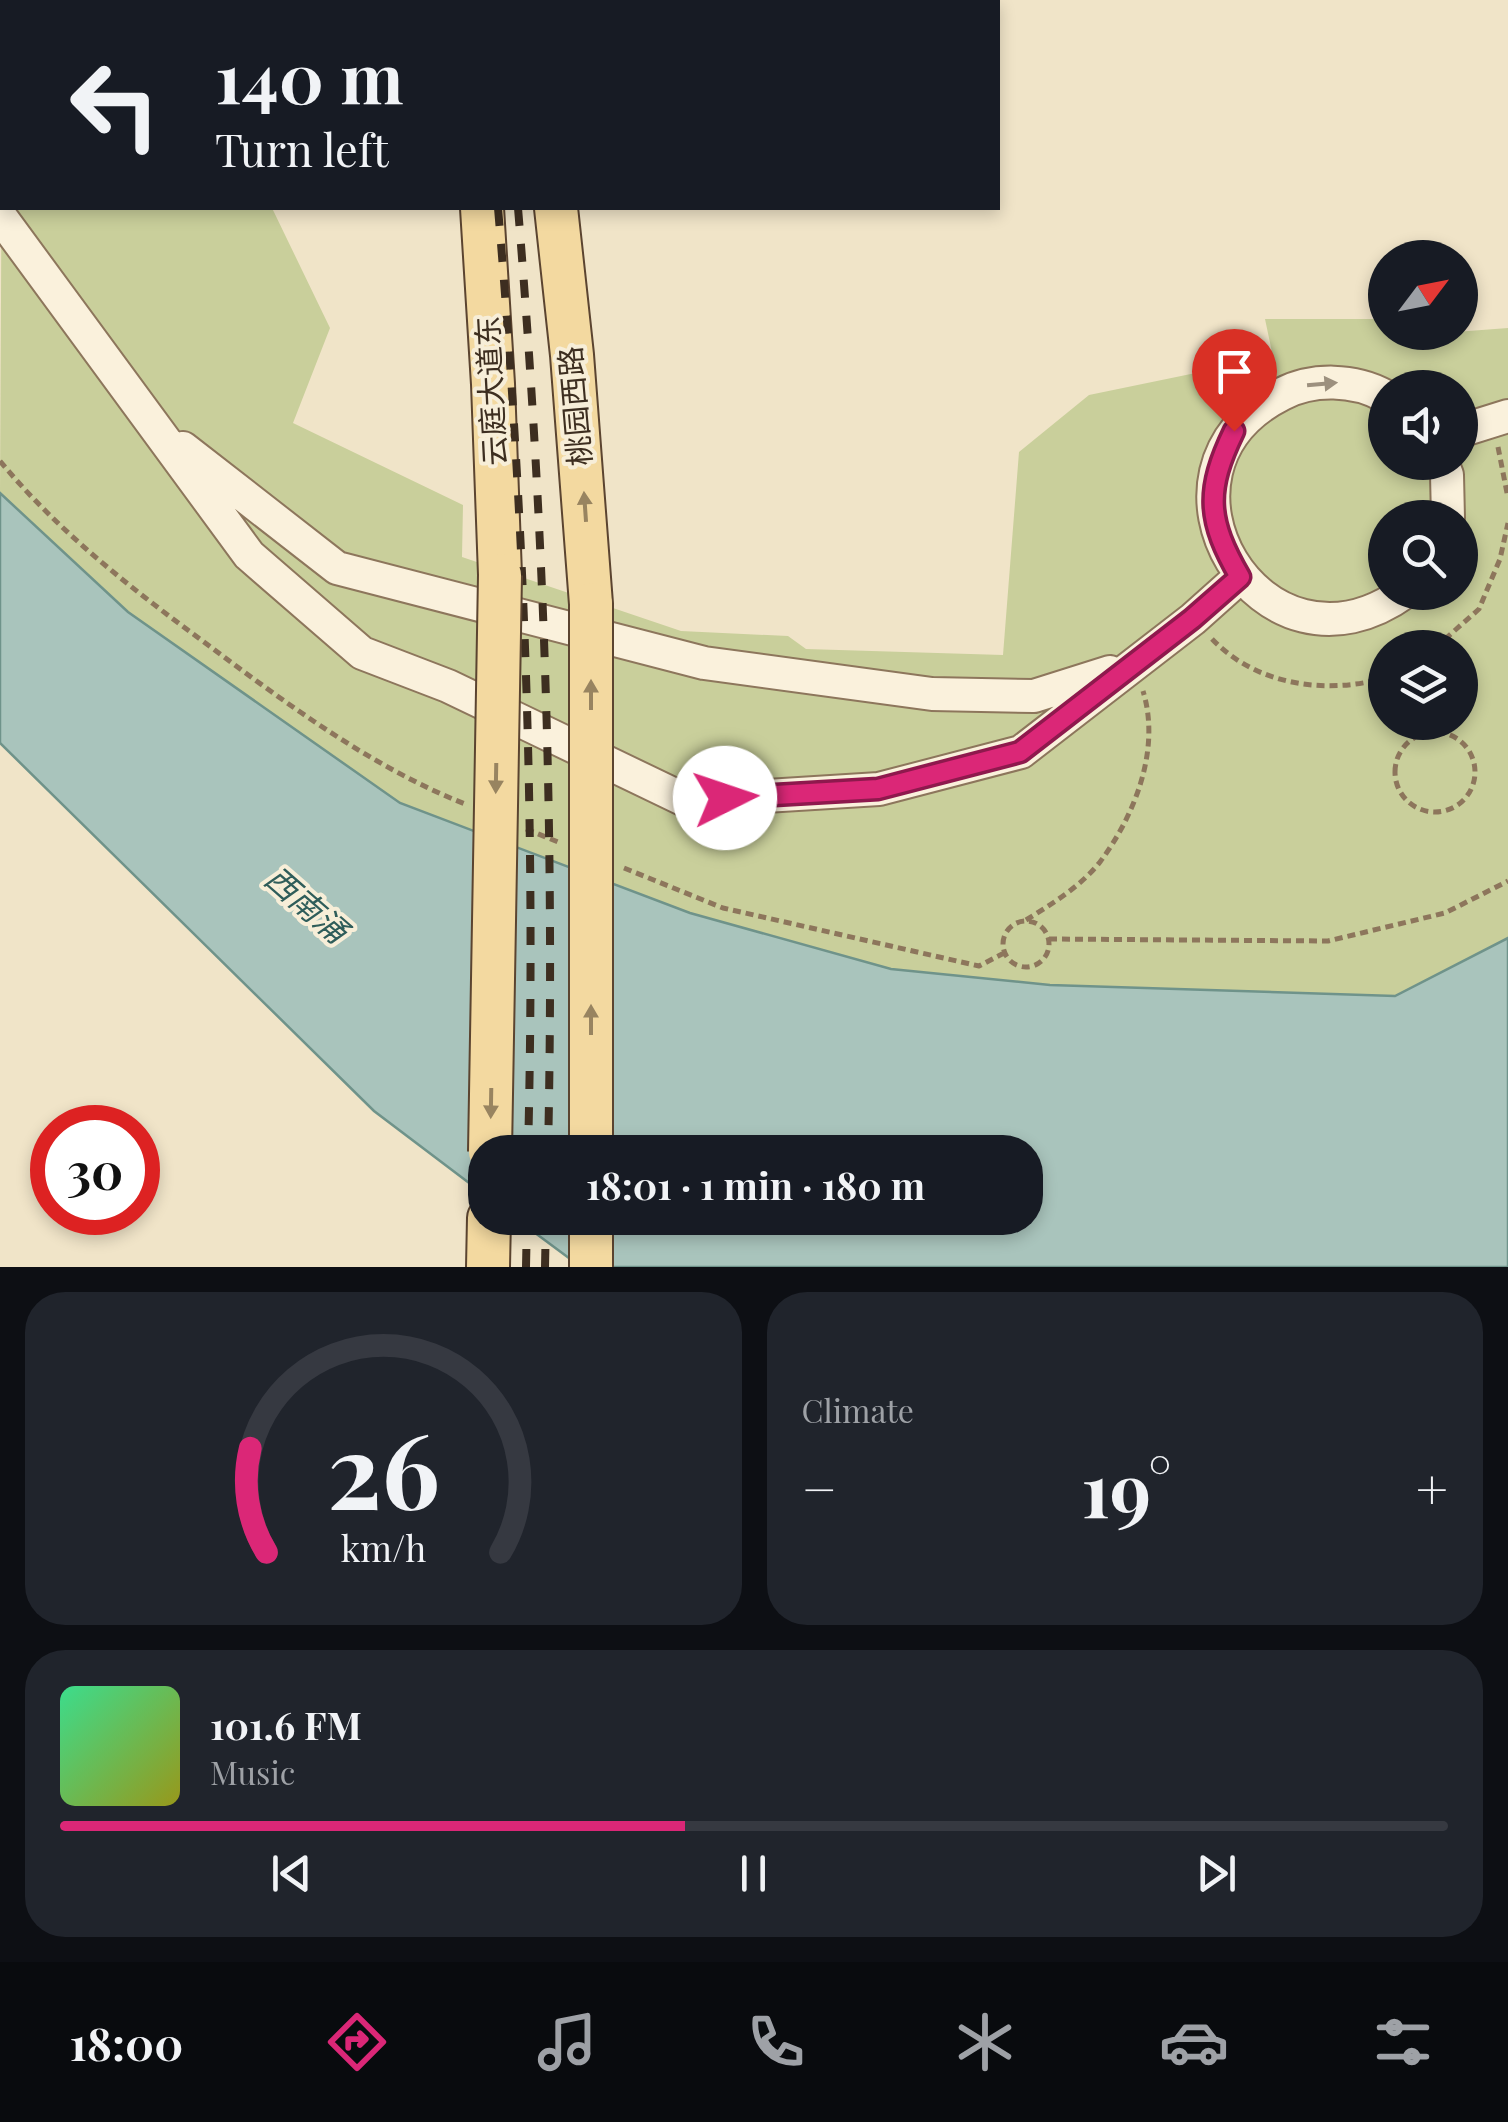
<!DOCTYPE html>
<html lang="en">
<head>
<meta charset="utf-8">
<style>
	:root { --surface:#171b24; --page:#20242c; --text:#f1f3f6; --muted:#9ea1a6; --line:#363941; --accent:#db2777 }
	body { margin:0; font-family:"Playfair Display","Noto Sans SC",serif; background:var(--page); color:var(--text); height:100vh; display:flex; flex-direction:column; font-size:38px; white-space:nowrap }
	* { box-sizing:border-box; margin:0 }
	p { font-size:32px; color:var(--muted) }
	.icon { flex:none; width:55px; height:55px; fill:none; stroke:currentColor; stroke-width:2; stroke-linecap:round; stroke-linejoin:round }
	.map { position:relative; height:1267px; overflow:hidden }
	.side { display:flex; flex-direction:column; gap:25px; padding:25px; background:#0d0f14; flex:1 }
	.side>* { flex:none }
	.top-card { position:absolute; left:0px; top:0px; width:1000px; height:210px; box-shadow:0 5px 15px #0003; background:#171b24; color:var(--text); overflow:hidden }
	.needle { width:65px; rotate:58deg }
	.fabs { position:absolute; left:1368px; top:240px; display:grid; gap:20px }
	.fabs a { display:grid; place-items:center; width:110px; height:110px; border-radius:50%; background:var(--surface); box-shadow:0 5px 15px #0003; font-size:50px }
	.speed { position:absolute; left:30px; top:1105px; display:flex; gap:20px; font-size:50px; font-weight:700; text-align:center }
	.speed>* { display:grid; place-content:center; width:130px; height:130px; border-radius:50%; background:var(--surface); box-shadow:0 5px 15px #0003; line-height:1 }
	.speed .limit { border:15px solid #d22; background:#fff; color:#111 }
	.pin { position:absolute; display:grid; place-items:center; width:85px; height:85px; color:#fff; margin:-102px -42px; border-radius:50% 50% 50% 0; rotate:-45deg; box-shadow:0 0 10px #0007 }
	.pin .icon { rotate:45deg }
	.me { position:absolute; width:110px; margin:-55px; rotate:86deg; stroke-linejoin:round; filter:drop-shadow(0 0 8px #0008) }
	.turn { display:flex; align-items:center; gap:35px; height:210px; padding:0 50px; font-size:45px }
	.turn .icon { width:130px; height:130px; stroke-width:2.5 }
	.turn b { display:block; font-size:70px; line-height:85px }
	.big { font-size:75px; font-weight:700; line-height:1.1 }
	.side .tile { flex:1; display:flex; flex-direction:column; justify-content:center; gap:15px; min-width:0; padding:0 35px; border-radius:40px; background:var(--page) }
	.side .dial { align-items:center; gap:0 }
	.dial svg { height:260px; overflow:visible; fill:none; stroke:var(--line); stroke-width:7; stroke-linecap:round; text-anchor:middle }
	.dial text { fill:var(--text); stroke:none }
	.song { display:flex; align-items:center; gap:30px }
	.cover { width:120px; height:120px; border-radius:15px; background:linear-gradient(135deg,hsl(150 70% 55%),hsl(60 70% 35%)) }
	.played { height:10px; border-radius:5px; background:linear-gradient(90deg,var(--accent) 45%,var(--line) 45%) }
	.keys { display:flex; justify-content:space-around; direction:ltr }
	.heat { display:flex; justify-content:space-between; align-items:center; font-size:55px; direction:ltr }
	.side .tiles { flex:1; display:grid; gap:25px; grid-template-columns:1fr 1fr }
	.tile:last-child { grid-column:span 2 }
	.trip { position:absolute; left:468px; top:1135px; width:575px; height:100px; border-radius:40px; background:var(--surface); box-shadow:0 5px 15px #0003; font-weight:700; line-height:100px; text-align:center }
	.tabs { display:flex; height:160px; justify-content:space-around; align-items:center; background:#090b0e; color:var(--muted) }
	.tabs .icon { width:70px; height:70px }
	.tabs .on { color:var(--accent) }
	.tabs b { font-size:45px; color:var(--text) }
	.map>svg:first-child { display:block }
	.green { fill:#c9cf9b; fill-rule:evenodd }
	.water { fill:#a9c4bc; stroke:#6f938a; stroke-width:2.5 }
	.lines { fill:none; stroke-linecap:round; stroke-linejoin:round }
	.minor-casing { stroke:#8d765c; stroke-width:36 }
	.major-casing { stroke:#5b4430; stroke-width:46 }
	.path { stroke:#8d765c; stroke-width:5; stroke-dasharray:8 5; stroke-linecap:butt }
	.minor { stroke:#faf1dc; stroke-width:32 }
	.major { stroke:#f3d9a0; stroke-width:42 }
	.rail { stroke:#3d2e20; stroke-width:8; stroke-dasharray:18 18; stroke-linecap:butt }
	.major-bridge-casing { stroke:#5b4430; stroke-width:46; stroke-linecap:butt }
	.major-bridge { stroke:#f3d9a0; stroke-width:42 }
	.oneway { fill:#9c907e }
	.oneway2 { fill:#988460 }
	.route-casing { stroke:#8e194d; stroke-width:25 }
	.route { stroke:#db2777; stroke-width:18 }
	.labels { text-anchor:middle; stroke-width:8; stroke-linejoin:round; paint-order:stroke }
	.street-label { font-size:30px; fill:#3d2e20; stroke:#f7eed8 }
	.water-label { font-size:32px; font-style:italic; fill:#2f5d5a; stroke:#f7eed8 }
</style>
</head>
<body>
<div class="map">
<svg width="1508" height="1267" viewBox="0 0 1508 1267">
	<rect width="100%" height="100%" fill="#f0e4c8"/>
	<path class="green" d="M2,100V208H272L330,328L293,423L463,505L462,557L681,631L788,636L806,649L1003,655L1019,452L1089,395L1273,357L1265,319H1385V332L1429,334L1508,328V938L1396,996L1050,985L891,969L690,913L400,803L128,612L0,493ZM1385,388H1460V462H1385ZM1385,518H1460V592H1385ZM1385,648H1460V722H1385Z"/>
	<path class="water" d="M0,493L128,612L400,803L690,913L891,969L1050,985L1395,996L1508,938V1267H581L515,1218H1025V1152H485V1195L374,1111L0,743Z"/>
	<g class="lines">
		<g class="minor-casing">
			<path id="minor" d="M0,216L249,555L362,653L448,686L687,801L879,789L1021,752L1193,619L1240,577
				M1385,396C1354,379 1313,378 1282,394C1128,471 1261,696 1405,592
				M1460,431L1508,416
				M183,448L337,568L704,663L932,694L1034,696L1110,672
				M1442,462L1447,475L1448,518"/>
		</g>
		<g class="major-casing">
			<path id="major" d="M462,0V2
				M533,0V2
				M482,208L493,384L500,575
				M556,208L572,355L591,604
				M591,1218V1267
				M488,1267L489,1218"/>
		</g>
		<path class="path" d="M1498,447L1508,498
			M0,461C60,534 136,592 212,648C291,707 374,768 465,804
			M1212,639C1256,685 1325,695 1385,678
			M1435,648L1479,609L1500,559L1508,523
			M1415,722L1419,735
			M1395 772a40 40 0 1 1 80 0a40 40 0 1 1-80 0Z
			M526,829L558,842
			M624,868L723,908L979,966L1004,953
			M1026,920C1052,904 1081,886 1100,862C1135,815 1161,749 1143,691
			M1003 944a23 23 0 1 1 46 0a23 23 0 1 1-46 0Z
			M1049,939L1328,941L1445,913L1508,881"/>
		<use href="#minor" class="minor"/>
		<use href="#major" class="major"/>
		<path class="rail" d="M480,0V2
			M499,0L500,2
			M498,208C525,522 536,837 528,1152
			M518,208C544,522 555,837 548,1152
			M526,1267L527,1218
			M545,1267L546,1218"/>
		<g class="major-bridge-casing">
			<path id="major-bridge" d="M490,1152L500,575
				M591,1152V604"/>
		</g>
		<use href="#major-bridge" class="major-bridge"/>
	</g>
	<defs><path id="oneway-solid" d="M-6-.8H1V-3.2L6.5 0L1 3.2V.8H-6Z" transform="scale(2.5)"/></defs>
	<use class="oneway" href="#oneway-solid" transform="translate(1322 384) rotate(-5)"/>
	<g class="oneway2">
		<use href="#oneway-solid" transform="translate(585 507) rotate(-94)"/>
		<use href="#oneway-solid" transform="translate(591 695) rotate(-90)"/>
		<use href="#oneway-solid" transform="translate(496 778) rotate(91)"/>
		<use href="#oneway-solid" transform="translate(591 1020) rotate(-90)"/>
		<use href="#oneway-solid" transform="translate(491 1103) rotate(91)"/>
	</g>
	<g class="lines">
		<g class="route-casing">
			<path id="route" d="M725,798L878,789L1020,752L1192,619L1240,577C1207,520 1205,491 1234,431"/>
		</g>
		<use href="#route" class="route"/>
	</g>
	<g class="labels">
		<g class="street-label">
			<text transform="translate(492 391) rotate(-93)" y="10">云庭大道东</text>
			<text transform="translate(576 406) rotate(-95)" y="10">桃园西路</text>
		</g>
		<g class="water-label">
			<text transform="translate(306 905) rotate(41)" y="11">西南涌</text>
		</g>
	</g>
</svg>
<div class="fabs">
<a><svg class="needle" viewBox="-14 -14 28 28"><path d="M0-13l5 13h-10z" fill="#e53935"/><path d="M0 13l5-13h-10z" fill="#9ea1a6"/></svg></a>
<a><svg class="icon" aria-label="sound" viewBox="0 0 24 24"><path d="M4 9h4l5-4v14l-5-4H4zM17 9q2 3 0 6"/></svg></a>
<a><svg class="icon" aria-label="search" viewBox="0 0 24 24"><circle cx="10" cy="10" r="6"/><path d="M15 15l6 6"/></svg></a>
<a><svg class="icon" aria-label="layers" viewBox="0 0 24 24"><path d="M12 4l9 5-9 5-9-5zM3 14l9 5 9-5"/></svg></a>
</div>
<div class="speed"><div class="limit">30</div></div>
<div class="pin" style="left:1234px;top:431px;background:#d93025"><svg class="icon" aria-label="arrive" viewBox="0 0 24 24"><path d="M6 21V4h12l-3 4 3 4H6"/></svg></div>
<svg class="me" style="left:725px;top:798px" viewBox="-20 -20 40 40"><circle r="19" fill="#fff"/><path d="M0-13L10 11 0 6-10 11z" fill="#db2777"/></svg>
<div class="trip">18:01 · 1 min · 180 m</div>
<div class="top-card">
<div class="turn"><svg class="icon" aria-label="left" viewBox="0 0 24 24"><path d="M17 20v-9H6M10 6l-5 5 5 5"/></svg><div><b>140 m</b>Turn left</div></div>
</div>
</div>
<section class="side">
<div class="tiles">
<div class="tile dial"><svg viewBox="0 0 100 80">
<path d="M14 69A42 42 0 1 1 86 69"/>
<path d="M14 69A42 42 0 0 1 9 37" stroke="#db2777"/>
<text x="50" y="56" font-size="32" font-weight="700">26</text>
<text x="50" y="72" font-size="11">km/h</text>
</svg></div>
<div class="tile"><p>Climate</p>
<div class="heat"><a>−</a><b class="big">19°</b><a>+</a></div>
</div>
<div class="tile">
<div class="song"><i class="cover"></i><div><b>101.6 FM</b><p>Music</p></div></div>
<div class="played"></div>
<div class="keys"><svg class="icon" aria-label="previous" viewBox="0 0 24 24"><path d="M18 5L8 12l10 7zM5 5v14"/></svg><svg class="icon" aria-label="pause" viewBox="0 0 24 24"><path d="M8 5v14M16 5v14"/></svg><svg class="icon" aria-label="next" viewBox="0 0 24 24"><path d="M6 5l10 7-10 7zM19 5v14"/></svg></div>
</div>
</div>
</section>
<nav class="tabs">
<b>18:00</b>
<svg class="icon on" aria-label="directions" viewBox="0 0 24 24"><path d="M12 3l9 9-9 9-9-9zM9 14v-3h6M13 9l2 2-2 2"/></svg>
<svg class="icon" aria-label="music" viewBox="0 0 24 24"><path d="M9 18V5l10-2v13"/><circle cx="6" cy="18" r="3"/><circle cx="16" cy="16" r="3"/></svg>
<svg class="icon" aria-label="phone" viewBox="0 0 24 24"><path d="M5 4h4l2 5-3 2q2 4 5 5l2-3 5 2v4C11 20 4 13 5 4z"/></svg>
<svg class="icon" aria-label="climate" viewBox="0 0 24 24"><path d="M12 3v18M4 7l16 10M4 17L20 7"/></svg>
<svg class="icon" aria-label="car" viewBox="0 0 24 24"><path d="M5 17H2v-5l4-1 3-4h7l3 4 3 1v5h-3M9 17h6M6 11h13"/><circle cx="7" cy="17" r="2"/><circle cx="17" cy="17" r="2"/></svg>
<svg class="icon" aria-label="filters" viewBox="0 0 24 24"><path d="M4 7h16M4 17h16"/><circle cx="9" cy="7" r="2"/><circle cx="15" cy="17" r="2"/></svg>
</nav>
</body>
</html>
